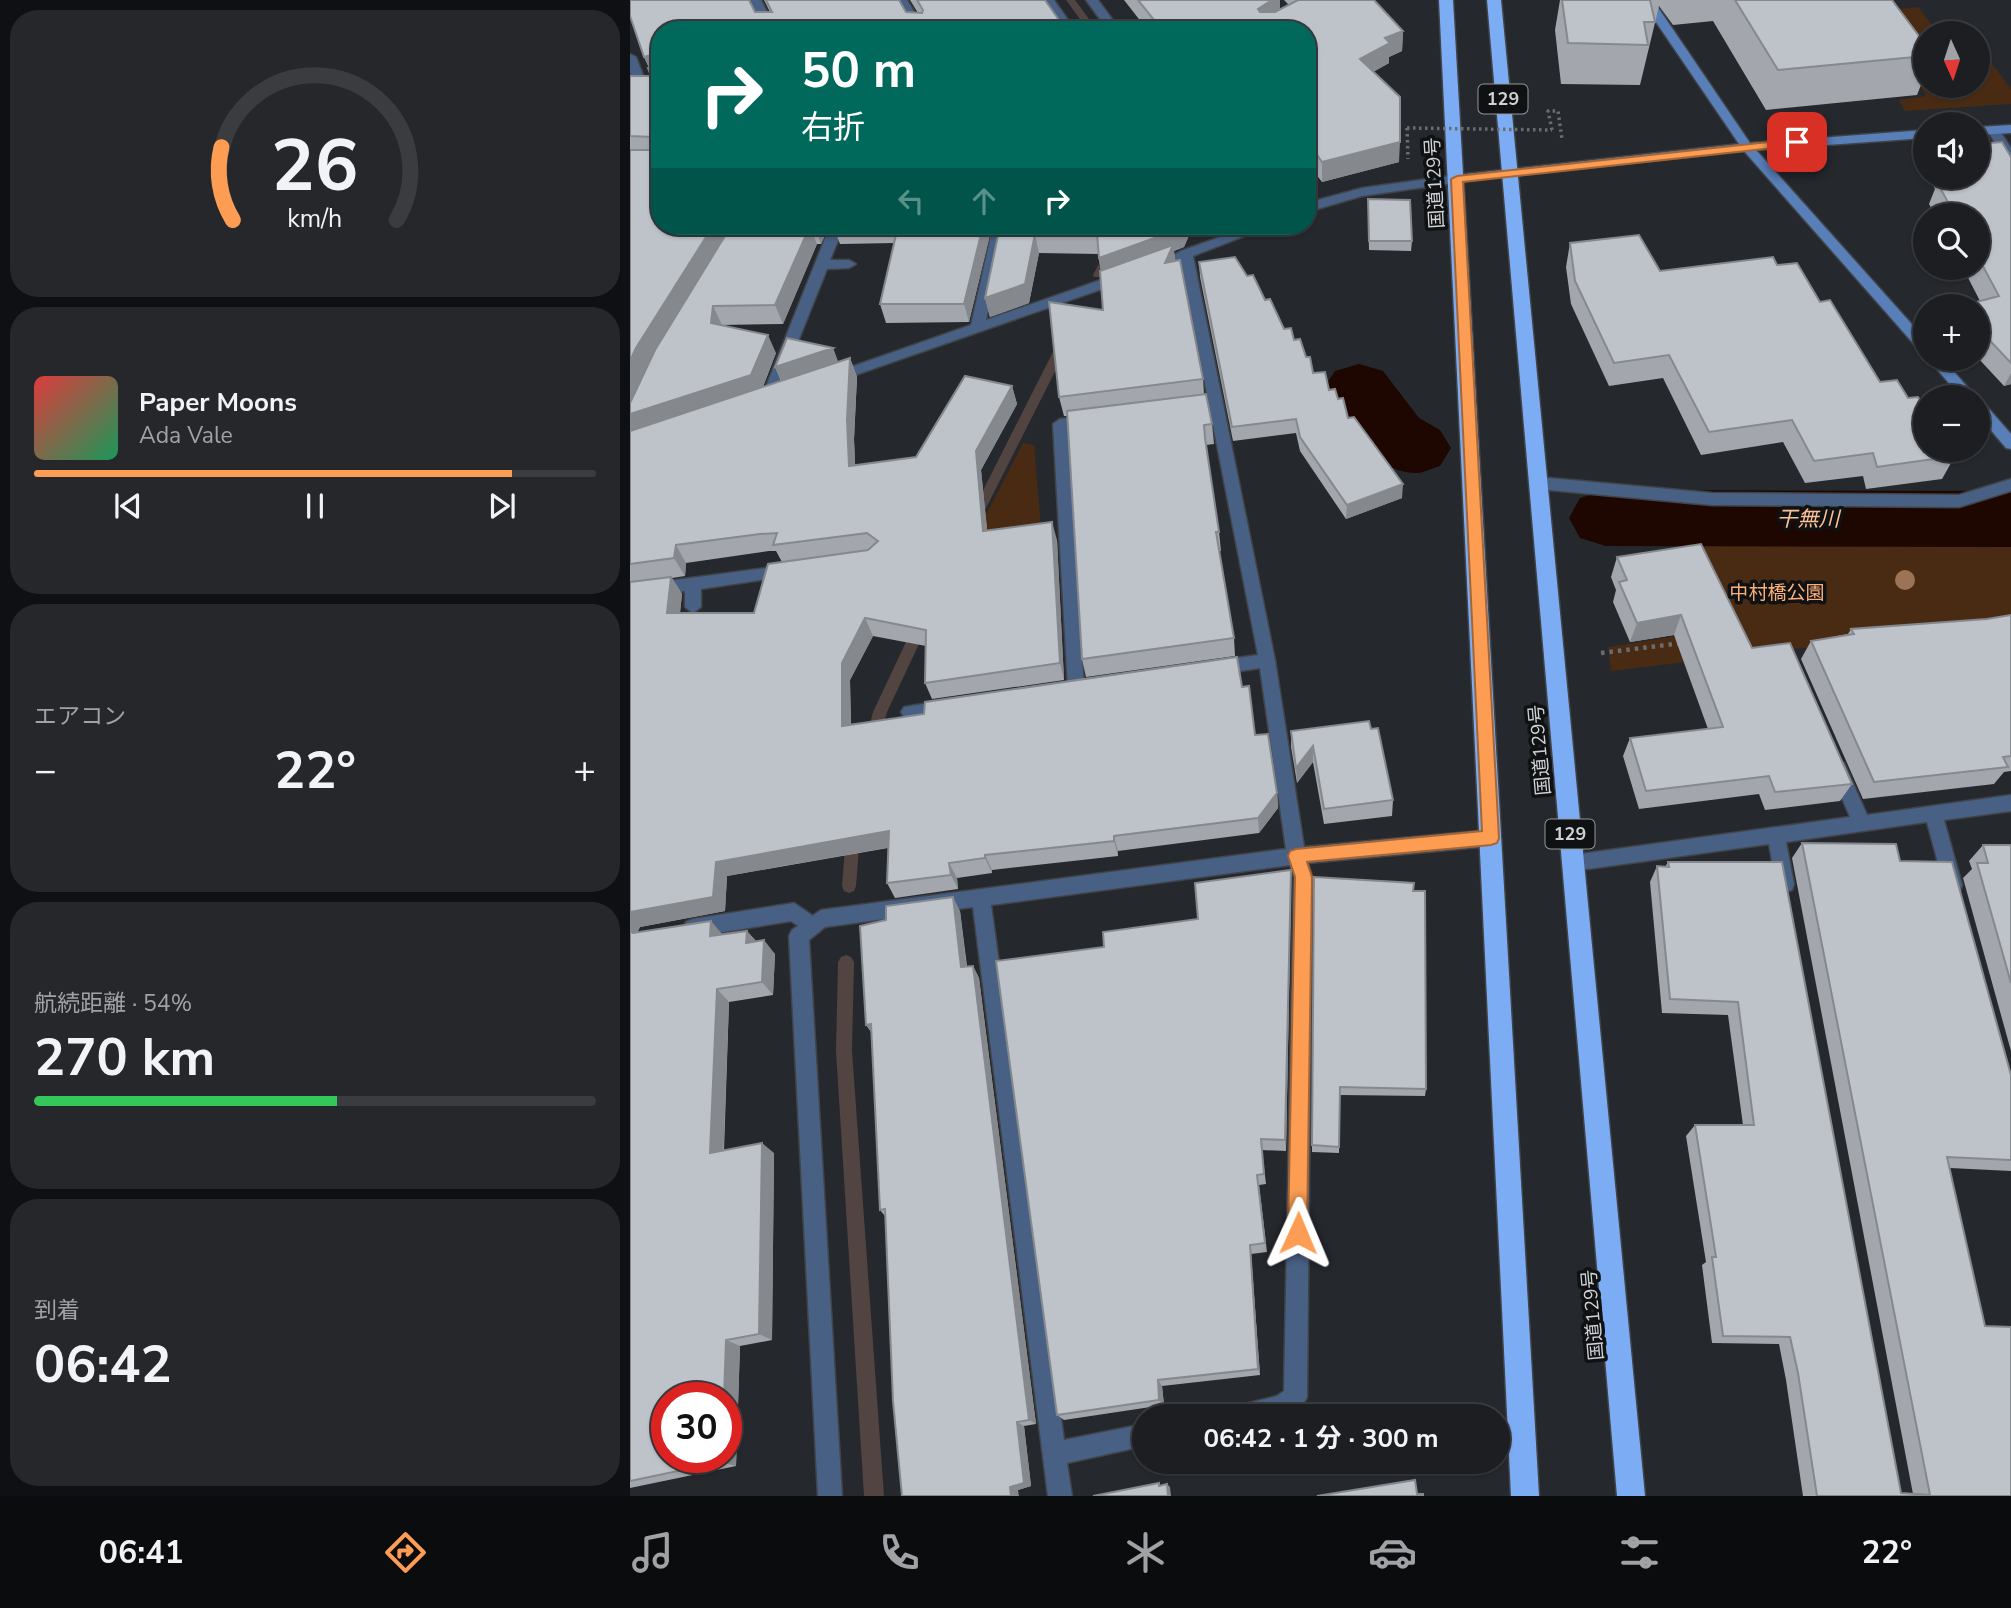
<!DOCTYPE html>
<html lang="ja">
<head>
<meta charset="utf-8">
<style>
	:root { --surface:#1c1e22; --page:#25272a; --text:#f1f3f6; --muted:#a0a2a5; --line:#3a3c40; --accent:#fc9d53 }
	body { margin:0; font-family:"Nunito Sans","Noto Sans JP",sans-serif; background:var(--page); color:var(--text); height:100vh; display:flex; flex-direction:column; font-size:26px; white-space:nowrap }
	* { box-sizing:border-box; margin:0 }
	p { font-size:23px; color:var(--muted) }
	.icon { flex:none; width:38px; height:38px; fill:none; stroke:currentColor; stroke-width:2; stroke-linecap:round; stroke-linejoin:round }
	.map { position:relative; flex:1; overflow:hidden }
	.panel { display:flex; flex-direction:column; gap:10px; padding:10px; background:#0f1013; width:630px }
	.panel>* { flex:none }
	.hud { position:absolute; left:21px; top:21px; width:665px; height:214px; border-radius:28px; box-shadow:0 2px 5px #0004,0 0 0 2px var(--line); background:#00695c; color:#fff; overflow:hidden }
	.needle { width:46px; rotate:177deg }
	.tools { position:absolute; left:1283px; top:21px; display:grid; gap:14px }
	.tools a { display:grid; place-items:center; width:77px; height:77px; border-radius:50%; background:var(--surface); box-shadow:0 2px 5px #0004,0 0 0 2px var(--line); font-size:35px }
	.speed { position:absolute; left:21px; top:1382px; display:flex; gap:14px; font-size:35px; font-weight:700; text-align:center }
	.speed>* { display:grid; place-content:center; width:91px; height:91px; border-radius:50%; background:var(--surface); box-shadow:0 2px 5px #0004,0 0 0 2px var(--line); line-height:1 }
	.speed .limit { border:10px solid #d22; background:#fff; color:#111 }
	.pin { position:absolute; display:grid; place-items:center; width:60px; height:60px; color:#fff; margin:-30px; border-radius:14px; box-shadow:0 4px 10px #0006 }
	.me { position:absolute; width:77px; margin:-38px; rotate:1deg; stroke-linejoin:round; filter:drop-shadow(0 0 5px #0008) }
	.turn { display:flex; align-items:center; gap:24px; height:147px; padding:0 35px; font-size:32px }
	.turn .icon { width:91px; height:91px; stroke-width:2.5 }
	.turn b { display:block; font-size:49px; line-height:60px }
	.lanes { display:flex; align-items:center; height:66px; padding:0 35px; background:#0003; justify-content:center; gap:35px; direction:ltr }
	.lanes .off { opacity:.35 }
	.big { font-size:52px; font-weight:700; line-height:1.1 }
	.panel .widget { flex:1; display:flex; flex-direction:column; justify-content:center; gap:10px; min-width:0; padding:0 24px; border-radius:28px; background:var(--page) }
	.panel .dial { align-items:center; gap:0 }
	.dial svg { height:182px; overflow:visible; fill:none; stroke:var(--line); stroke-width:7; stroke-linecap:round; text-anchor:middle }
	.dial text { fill:var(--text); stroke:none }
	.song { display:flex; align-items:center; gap:21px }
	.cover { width:84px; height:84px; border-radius:10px; background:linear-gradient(135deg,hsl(0 70% 55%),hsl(150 70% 35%)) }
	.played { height:7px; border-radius:4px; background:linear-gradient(90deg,var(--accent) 85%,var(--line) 85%) }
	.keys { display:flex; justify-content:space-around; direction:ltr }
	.heat { display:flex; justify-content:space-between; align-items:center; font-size:38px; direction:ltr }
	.charge { height:10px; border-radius:5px; background:linear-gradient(90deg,#34c759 54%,var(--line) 0) }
	.trip { position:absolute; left:502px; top:1404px; width:378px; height:70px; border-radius:35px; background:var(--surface); box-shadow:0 2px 5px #0004,0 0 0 2px var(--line); font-weight:700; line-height:70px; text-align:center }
	.menu { display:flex; height:112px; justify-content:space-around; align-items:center; background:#0b0c0e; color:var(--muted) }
	.menu .icon { width:49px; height:49px }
	.menu .selected { color:var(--accent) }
	.menu b { font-size:32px; color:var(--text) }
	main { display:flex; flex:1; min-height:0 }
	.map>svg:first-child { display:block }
	.green { fill:#492b14 }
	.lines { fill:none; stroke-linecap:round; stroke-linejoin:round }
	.stream { fill:#524440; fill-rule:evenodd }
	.river { fill:#1d0700; fill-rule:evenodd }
	.lane-casing { stroke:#404348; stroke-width:3 }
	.street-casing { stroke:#404348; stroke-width:3 }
	.secondary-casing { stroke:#404348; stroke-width:3 }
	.highway-casing { stroke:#404348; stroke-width:3 }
	.path-far1 { stroke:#696c70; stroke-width:3.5; stroke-dasharray:2.5 3.5; stroke-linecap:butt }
	.path { stroke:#696c70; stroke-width:4.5; stroke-dasharray:3.5 5; stroke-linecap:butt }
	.lane { fill:#486084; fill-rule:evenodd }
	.street { fill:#486084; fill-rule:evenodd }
	.secondary { fill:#587fb8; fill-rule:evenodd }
	.highway { fill:#7cadf4; fill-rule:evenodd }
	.path-bridge { stroke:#696c70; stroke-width:3.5; stroke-dasharray:2.5 3.5; stroke-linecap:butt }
	.tree { fill:#9c7357 }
	.wall { fill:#a3a7ad; fill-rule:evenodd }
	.shaded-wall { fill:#85888d }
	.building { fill:#bec2c9; stroke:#85888d; stroke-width:2 }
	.route { fill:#fc9d53; stroke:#a46636; stroke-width:2 }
	.labels { text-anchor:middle; stroke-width:7; stroke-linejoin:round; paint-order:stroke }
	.shield { fill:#0f1113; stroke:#95989b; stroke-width:2 }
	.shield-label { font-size:18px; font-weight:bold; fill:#cfd2d5 }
	.street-label { font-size:19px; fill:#cfd2d5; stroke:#0f1113 }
	.park-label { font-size:19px; fill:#fdb179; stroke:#0f1113 }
	.water-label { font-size:21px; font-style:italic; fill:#fdbf93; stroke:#0f1113 }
</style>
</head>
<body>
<main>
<section class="panel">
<div class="widget dial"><svg viewBox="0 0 100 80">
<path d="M14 69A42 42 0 1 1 86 69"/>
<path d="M14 69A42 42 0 0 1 9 37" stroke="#fc9d53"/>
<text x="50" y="56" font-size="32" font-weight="700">26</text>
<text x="50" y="72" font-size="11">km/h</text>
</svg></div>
<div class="widget">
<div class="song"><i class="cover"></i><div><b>Paper Moons</b><p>Ada Vale</p></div></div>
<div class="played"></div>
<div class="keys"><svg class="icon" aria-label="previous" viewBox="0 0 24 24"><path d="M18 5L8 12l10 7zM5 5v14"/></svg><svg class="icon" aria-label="pause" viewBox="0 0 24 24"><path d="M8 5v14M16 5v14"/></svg><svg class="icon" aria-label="next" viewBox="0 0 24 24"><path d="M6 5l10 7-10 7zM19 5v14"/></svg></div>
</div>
<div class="widget"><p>エアコン</p>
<div class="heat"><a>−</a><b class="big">22°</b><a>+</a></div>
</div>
<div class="widget"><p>航続距離 · 54%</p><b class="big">270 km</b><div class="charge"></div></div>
<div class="widget"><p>到着</p><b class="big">06:42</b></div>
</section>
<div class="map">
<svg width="1381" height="1496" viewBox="0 0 1381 1496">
	<rect width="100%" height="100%" fill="#25282d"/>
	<path class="green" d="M1288,7L1308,33H1295V86H1348V51L1354,53L1381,89V104L1275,111L1269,100L1296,96L1240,12Z
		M393,443L404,445L412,539L340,546Z
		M1049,534L1381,537V623L981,671L978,647L1099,628L1074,561Z"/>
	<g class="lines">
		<path class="stream" d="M436,0H445L467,30H458Z
			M489,226H499L472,277H464L463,275Z
			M434,338L440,342L351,518L345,523L341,521L339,518L428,342Z
			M290,622L297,627L257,712L249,741H239L237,737L243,712L283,627Z
			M223,829L228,830L230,835L226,886L224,891L219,893L214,891L212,886L216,835L218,830Z
			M216,955L221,957L224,962L222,1051L254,1496H234L206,1051L208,962L211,957Z"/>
		<path class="river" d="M729,364L753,371L789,418L810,430L821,448L810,466C802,468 792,474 784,473C739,470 715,422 694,388L705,371Z
			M976,490L1381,491V547L976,546L950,538L939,518L950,498Z"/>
		<g class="lane-casing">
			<path id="lane" d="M164,903L189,920L192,926L189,932L182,935L161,921L63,937L56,934L53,928L56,922L63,919Z"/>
		</g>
		<g class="street-casing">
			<path id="street" d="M119,0H131L146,30H134Z
				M265,0H277L295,30H283Z
				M412,0H424L445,30H433Z
				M456,0H468L490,30H478Z
				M0,54L6,57L15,80L30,77V84L7,88L0,72Z
				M1363,126L1367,127L1381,148V162L1377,161L1357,130Z
				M827,175L831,176V182L732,196L677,212V203L732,188Z
				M200,226H214L200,260H219L226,264L219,268L197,269L145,399L143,403H133L131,399Z
				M363,226H376L356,320L488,274H498L500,277L498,280L208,381H198L196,378L198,375L341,325Z
				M621,226H640L563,256L645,660L674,847L861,830L867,832L870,838L867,844L861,846L678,863L682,877L677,1397C665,1425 621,1416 596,1416L599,1408L647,1396L654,1391L664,877L660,865L361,905L434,1440L514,1424V1446L437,1463L442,1496H418L343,907L195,927L179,940L212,1496H188L159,936L162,930L191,910L656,849L630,668L585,675L579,673L577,668L579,663L585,661L628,655L551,261L546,262L539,258L551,251Z
				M460,416L465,417L467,421L465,425L438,428L454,688L452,693H440L438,688L423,424L430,419Z
				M908,477L1082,493L1329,495L1381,479V491L1329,507L1082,505L908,489L900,483Z
				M158,565L166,571L164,575L71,589V607L63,613L55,607V591L0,598V586Z
				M318,700L324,702L327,707L324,712C311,717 287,722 274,717L271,712L274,707Z
				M1208,761L1214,763L1237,815L1381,795V811L1314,820L1332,885L1330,891L1323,893L1316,891L1314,885L1297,822L1156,842L1164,884L1162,890L1155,892L1148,890L1146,884L1139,844L943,871L936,869L934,863L936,857L943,855L1220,817L1199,768L1202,763Z"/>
		</g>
		<g class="secondary-casing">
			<path id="secondary" d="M1011,0H1023L1120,143L1295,130V138L1126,150L1295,339V353L1290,351L1114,151L823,182V176L827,175L1109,144Z
				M1381,125V133L1348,135V127Z
				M1298,359H1313L1346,397H1331Z
				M1348,401L1353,402L1381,434V449L1376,448L1348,415Z"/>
		</g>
		<g class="highway-casing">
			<path id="highway" d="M809,0H823L909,1496H881Z
				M857,0H871L1015,1496H987Z"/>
		</g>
		<path class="path-far1" d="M777,128L778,159
			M922,130L918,111H928L932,139"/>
		<path class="path" d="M971,653L1053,643"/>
		<use href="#lane" class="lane"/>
		<use href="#street" class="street"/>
		<use href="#secondary" class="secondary"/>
		<use href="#highway" class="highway"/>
		<path class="path-bridge" d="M777,128L922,130"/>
	</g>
	<circle class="tree" cx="1275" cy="580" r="10"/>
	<path class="wall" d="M134,0H269L276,12L288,13L280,0H415L30,226H199L191,244H187L153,324L91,325L146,353L133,387L151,381L145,367L203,348L208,362L220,358L227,377L224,439L225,465L286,457L382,386L387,404L351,470L357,530L427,540L434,680L302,699L295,683L296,646L243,636L220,680L221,724L612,687L625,735L647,793L648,808L629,833L488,851V856L362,870V873L327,878L328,889L265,898L257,883L258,848L97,876L95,911L10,927L7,932L93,934L117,931L126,941L145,954L143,995L99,1002L94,1151L144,1153L142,1340L110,1346L106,1466L0,1488V414L21,360L0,402V76H21L19,68L14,57L125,12H140ZM139,551H146L152,562L124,613H50L52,594L42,578L55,576L56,563Z
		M494,0H650V10L659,5L654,0H744L773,31L772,51L759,57V63L743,72L769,162L692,182L685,173L677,30H512V23Z
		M930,0H1262L1295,44V75L1287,95L1136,110L1083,21L1043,25L1029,6L1010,85L931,84L925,30Z
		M1381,157V384L1374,386L1348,358V306L1350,301L1333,268H1348V215H1305L1299,204L1305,189L1298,177H1348Z
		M1295,159V171L1292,166Z
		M738,209L782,241L781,251L739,250Z
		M203,226H362L339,322L256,323L250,304L264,243L210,244Z
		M370,226H563L554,247L544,251L545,261L573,379L574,394L582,424L584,444L576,445L589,532L591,551H589L604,638L605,656L456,677L452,659L437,416H434L429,397L473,310L471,271L468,254L409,253L399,303L360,317L355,298Z
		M940,243L1030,271L1147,265L1190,302L1250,382L1278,398L1325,456L1312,479L1236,489L1233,476L1175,483L1153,442L1071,455L1033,378L979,386L941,304L936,267Z
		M569,262L617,276L654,329L664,340L676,357L683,373L708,399L718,418L772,498L716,519L670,451L666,433L603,441L570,277Z
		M987,557L1122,648L1222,784L1210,801L1135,810L1129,794L1009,809L993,756L1000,738L1078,729L1044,635L1000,642L983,602L986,590L981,577Z
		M1381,615V771L1374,772L1364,784L1233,799L1171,659L1181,641L1218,634L1221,629L1357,619Z
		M741,729L763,800L762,816L694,824L683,762L667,783L661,747V731Z
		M1172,843L1270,861L1381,1075V1171L1320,1168L1381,1496H1173L1156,1380L1149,1344L1082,1343L1072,1265L1076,1262L1056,1136L1065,1125H1113L1098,1015L1032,1013L1020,882L1027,866L1035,867L1038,862H1152L1271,1493L1283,1494L1162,858Z
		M1353,845H1381V1051L1333,878L1342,869L1339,861Z
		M661,870V886L656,1151L632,1150L636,1184L629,1185L637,1252L621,1254L630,1375L532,1386L534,1405L434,1420L427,1415L474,947L568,919Z
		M684,877L783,891L796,1089L795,1096L710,1095L709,1153L682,1152Z
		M330,911L337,966H343L349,978L406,1424L394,1426L401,1486L388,1490L255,1216L250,1210L242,1033L236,1025Z"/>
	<path class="shaded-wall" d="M642,0H650V15L628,30V9Z
		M773,31L772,51L759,57V63L729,80L730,59L755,38Z
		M21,55L29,74L23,76L14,57Z
		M770,142L769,162L692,182V162Z
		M685,152V173L677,175V154Z
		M83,226H103L17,367L0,402V361L6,348Z
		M180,226L187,244L153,324L145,305Z
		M184,226H199L191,244Z
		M353,226H362L339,322L334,304Z
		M553,226H563L554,247L544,251L546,265L472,277L469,258Z
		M405,234L409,253L399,303L360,317L355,298Z
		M83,306L92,325L81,323Z
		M138,335L146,353L130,394L0,436V414Z
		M203,348L210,367L154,386L145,367Z
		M220,358L227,377L224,439L226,484L219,466L217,420Z
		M1381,373V384L1374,386Z
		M382,386L387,404L351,470L359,548L353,531L346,451Z
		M773,484L772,498L716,519L717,505Z
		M422,522L427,540L434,680L430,663Z
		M46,545L56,563L55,576L44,558Z
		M41,577L52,594L48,631L37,613Z
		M1051,615L1044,635L1000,642L1007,623Z
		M235,618L243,636L220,680L221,742L212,726V663Z
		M683,746V762L667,783L666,768Z
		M647,793L648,808L629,833L628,818Z
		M259,831L267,846L97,876L95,911L10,927L6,936L0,934V912L86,862Z
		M484,836L488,851V856L484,841Z
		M355,855L362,870V873L355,858Z
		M319,863L327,878L328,889L321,875Z
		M661,870V886L656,1151L655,1140Z
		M323,897L330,911L338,980L331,967Z
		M81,921L93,935L80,936Z
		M117,931L128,944L116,943Z
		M134,940L145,954L143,995L132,982Z
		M343,966L349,978L406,1424L399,1420Z
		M87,989L99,1002L93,1163L80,1153Z
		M241,1024L245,1037L236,1025Z
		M132,1143L144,1153L142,1340L129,1334Z
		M620,1245L621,1254L630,1375L628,1369Z
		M96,1340L110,1346L106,1466L91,1462V1458H96V1398H94Z
		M528,1380L532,1386L534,1405L529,1400Z
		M387,1422L394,1426L401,1486L388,1490L389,1496H381L380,1487Z
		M537,1484L540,1487L541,1496H538Z"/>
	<path class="building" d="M0,0H119L125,12H142L136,0H269L276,12L292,13L293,10L287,0H415L436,30H30V226H83L6,348L0,361V150H21L24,147L23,137L0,136V76H21L18,68L24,67V58L21,55L14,57L0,16Z
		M508,0H642L628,9L630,12H645L668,0H744L773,31L755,38L760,43L730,59L770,97V142L692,162L685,152L677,154V30H517L511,23L524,20Z
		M932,0H1020L1025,22H1014L1018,45L938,43Z
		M1105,0H1262L1295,44V56L1148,70Z
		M1372,142L1381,157V363L1348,328V306H1331L1369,296L1348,257V215H1325L1308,184L1322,183L1318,177H1348V144Z
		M738,199L780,200L782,241H739Z
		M101,226H180L145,305L83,306L81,323L138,335L121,375L0,414V403L25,350Z
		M268,226H353L334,304H250Z
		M370,226H553L552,228L469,258L467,234H405L395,284L355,298Z
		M1009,235L1030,271L1143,257L1147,265L1167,263L1190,302L1200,300L1250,382L1267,380L1278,398L1288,397L1295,408V450H1321L1325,456L1247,467L1243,453L1184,461L1162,420L1079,432L1039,355L984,363L945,281L940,243Z
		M543,245L535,263L550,260L573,379L429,397L419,302L473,310L470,271Z
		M605,257L617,276L623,275L635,300L640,299L654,329L661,328L664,340L670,339L676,357H680L683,373L695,372L699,390L705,389L708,399L713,398L718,418L724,417L773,484L717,505L670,437L666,419L602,427L569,262Z
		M157,338L203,348L145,367Z
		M220,358L217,420L219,466L286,457L335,376L382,386L346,451L353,531L422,522L430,663L295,683L296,630L235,618L212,663V726L294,714L295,702L607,657L612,687L619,686L625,735L638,734L647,793L628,818L484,836V841L355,855V858L319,863L321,875L257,883L259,831L86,862L83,897L0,912V582L41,577L37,613H124L138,564L238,550L248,541L237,533L143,545L147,533L130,534L46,545L44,558L0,564V431Z
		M576,394L582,424L574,425L575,438L589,532H586L604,638L452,659L437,411Z
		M1071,544L1122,648L1160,643L1222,784L1145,792L1139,776L1016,791L1000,738L1093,727L1051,615L1007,623L989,582L997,580L987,557Z
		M1381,615V756L1373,757L1378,767L1244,782L1181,641L1224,634L1221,629L1357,619Z
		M739,721L741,729L748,728L763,800L694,809L683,746L666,768L661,731Z
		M1172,843L1266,844L1270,861L1322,862L1381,1075V1160L1317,1157L1355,1326L1381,1327V1496H1187L1168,1373L1160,1337L1093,1336L1082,1257H1086L1065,1125H1124L1108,1002L1040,999L1027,866L1039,867L1038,862H1152L1271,1493L1300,1495Z
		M1353,845H1381V983L1347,863H1358Z
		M661,870L655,1140L631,1139L634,1174L627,1175L635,1243L620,1245L628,1369L528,1380L529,1400L427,1415L366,961L474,947L473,932L568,919L565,883Z
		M684,877L784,883L783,891H795L796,1089L710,1087L709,1147L682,1145Z
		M323,897L331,967L343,966L399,1420L387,1422L394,1483L380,1487L381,1496H272L263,1401L255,1209L250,1210L241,1024L236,1025L230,926L256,920V906Z
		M81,921L80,936L117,931L116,943L134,940L132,982L87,989L80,1153L132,1143L129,1334L96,1340L94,1398H37V1458H91V1462L0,1481V931L3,933Z
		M785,1480L787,1494H793V1496H687Z
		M529,1483V1486L537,1484L538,1496H463Z"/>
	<path class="route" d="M1167,139L1172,142L1171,145L833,182L869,838L867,843L861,845L677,862L682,877L677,1233L675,1239L668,1242L661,1239L658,1233L665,877L658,856L660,851L666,849L852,831L821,179L827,176Z"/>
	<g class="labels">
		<g class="shield">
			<rect x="848.5" y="84.5" width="49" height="29" rx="5"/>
			<rect x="915.5" y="819.5" width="49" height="29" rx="5"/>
		</g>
		<g class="shield-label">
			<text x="873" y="105">129</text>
			<text x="940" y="840">129</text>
		</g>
		<g class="street-label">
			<text transform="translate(804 183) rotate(-93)" y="7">国道129号</text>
			<text transform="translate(909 750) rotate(-95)" y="7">国道129号</text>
			<text transform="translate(962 1315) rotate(-95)" y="7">国道129号</text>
		</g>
		<g class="park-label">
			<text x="1147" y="599">中村橋公園</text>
		</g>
		<g class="water-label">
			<text x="1178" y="526">干無川</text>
		</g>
	</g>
</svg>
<div class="tools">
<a><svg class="needle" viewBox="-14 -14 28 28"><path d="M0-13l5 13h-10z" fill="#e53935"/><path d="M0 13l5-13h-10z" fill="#a0a2a5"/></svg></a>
<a><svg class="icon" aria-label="sound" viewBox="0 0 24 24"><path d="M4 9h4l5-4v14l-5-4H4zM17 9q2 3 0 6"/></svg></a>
<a><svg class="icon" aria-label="search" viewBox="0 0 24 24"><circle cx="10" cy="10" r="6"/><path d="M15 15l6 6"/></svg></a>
<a>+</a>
<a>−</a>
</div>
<div class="speed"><div class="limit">30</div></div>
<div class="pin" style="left:1167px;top:142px;background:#d93025"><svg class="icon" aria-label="arrive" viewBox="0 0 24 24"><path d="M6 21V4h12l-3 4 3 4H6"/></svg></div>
<svg class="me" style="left:668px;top:1233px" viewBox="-20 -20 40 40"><path d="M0-17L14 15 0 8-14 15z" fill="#fc9d53" stroke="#fff" stroke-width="4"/></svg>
<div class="trip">06:42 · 1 分 · 300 m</div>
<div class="hud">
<div class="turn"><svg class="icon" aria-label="right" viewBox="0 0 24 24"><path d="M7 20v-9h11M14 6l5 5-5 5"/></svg><div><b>50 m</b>右折</div></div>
<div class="lanes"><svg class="icon off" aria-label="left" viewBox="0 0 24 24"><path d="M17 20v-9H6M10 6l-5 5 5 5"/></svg><svg class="icon off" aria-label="ahead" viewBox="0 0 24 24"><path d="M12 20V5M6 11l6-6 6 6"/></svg><svg class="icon" aria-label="right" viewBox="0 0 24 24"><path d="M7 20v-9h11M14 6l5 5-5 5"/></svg></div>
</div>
</div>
</main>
<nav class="menu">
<b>06:41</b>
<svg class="icon selected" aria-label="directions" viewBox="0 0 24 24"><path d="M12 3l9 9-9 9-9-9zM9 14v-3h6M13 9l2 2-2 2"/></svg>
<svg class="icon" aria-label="music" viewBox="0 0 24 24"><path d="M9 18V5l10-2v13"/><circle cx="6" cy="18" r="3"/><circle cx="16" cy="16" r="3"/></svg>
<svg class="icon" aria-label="phone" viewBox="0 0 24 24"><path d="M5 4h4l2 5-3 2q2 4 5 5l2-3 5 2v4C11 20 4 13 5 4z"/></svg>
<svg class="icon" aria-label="climate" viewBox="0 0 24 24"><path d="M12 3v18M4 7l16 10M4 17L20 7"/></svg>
<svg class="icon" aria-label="car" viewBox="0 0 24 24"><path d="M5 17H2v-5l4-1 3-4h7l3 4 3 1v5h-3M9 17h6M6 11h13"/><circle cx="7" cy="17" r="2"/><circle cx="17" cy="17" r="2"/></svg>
<svg class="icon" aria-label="filters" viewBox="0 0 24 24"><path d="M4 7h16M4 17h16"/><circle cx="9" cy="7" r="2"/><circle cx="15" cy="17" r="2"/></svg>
<b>22°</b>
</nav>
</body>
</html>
